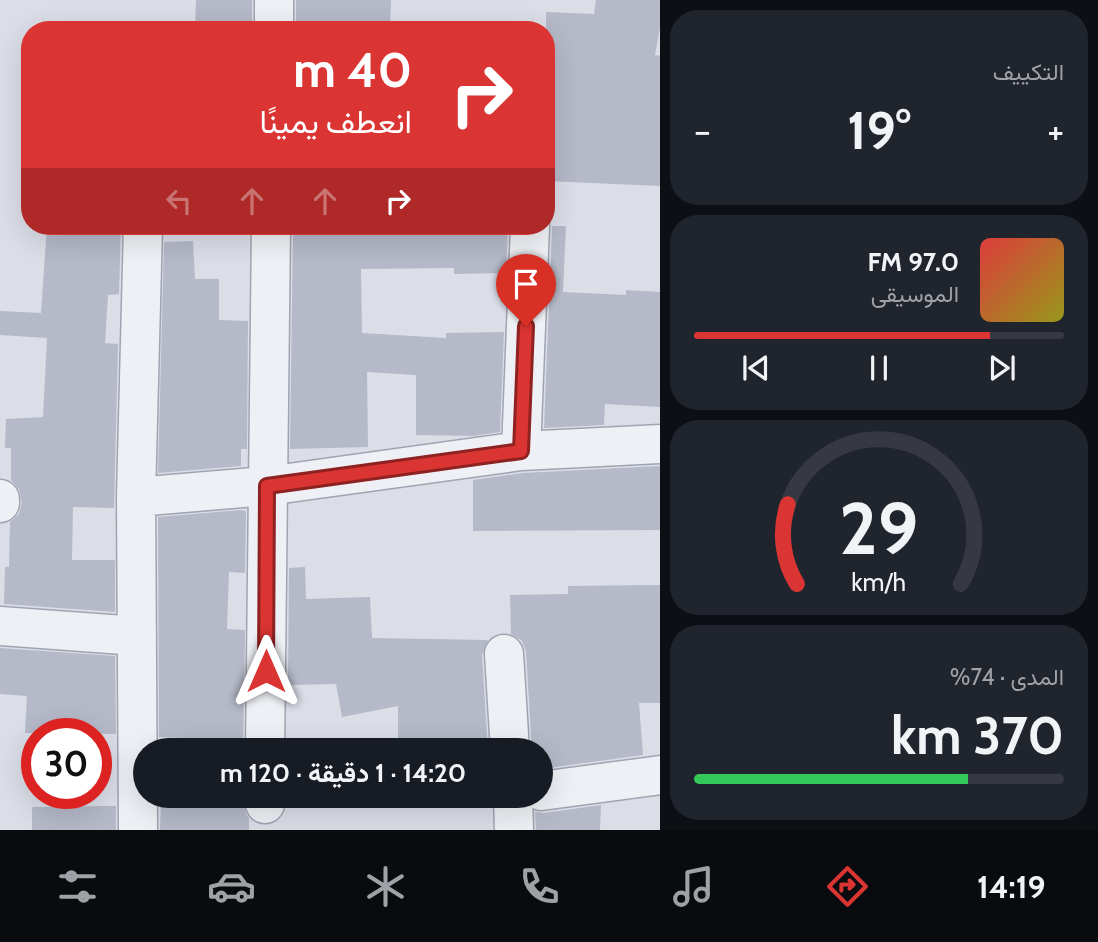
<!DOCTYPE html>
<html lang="ar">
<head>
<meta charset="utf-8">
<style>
	:root { --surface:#171b24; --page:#20242c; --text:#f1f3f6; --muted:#9ea1a6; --line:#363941; --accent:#da3433 }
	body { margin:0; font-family:Cabin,Vazirmatn,sans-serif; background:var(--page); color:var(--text); direction:rtl; height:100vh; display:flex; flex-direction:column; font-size:26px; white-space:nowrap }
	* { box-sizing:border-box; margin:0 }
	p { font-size:23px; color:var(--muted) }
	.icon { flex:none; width:38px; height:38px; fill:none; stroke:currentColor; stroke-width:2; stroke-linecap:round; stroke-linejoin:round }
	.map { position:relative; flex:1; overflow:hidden; direction:ltr }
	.details { display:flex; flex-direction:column; gap:10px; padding:10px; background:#0d0f14; width:438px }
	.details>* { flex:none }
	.hud { position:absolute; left:21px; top:21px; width:534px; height:214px; border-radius:28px; box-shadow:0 7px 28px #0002; direction:rtl; background:#da3433; color:#fff; overflow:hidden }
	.speed { position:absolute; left:21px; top:718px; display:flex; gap:14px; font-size:35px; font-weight:700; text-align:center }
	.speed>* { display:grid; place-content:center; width:91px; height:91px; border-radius:50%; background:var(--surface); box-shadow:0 7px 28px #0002; line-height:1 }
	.speed .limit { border:10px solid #d22; background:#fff; color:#111 }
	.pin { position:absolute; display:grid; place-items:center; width:60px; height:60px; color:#fff; margin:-72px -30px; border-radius:50% 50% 50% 0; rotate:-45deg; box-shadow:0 0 7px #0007 }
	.pin .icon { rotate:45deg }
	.me { position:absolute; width:77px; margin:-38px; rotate:0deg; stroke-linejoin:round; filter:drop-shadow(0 0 5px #0008) }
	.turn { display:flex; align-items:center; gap:24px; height:147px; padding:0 28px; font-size:32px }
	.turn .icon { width:91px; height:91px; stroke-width:2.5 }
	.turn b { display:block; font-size:49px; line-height:60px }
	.lanes { display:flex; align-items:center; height:66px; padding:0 28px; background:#0003; justify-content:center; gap:35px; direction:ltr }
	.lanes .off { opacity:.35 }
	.big { font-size:52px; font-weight:700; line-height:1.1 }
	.details .widget { flex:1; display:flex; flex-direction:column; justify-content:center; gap:10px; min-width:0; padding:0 24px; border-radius:28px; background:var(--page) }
	.details .dial { align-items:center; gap:0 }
	.dial svg { height:182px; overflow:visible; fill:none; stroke:var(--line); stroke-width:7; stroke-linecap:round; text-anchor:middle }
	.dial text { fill:var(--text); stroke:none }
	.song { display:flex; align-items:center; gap:21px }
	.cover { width:84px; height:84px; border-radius:10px; background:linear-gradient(135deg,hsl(0 70% 55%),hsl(60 70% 35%)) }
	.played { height:7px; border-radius:4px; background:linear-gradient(90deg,var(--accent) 80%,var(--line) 80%) }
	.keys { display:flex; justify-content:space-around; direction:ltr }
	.heat { display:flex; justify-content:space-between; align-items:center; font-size:38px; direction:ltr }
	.charge { height:10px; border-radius:5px; background:linear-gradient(90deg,#34c759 74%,var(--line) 0) }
	.trip { position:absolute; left:133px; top:738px; width:420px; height:70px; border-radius:35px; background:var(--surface); box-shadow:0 7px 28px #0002; font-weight:700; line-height:70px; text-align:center; direction:rtl }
	.dock { display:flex; height:112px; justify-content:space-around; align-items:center; background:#090b0e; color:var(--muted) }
	.dock .icon { width:49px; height:49px }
	.dock .active { color:var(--accent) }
	.dock b { font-size:32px; color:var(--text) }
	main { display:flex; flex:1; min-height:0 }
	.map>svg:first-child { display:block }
	.building { fill:#b5b9c8 }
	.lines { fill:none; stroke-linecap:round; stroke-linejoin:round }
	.minor-casing { stroke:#a0a4b1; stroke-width:41 }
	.minor { stroke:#eef0f5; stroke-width:38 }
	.route-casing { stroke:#8e2221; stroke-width:18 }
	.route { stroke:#da3433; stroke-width:12 }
</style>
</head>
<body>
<main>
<section class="details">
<div class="widget"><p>التكييف</p>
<div class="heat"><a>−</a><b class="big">19°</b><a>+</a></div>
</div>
<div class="widget">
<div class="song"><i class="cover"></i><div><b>97.0 FM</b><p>الموسيقى</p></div></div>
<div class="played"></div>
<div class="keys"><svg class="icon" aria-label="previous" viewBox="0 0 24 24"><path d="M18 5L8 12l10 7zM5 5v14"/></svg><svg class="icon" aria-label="pause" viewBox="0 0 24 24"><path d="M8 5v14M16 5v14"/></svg><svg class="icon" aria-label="next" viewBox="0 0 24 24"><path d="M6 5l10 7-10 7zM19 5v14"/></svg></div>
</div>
<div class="widget dial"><svg viewBox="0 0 100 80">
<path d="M14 69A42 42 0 1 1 86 69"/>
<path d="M14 69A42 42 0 0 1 10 34" stroke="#da3433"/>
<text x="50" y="56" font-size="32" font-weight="700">29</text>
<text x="50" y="72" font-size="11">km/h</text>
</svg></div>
<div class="widget"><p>المدى · 74%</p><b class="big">370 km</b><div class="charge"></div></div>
</section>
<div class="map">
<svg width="661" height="830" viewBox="0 0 661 830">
	<rect width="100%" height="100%" fill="#dbdee7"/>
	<path class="building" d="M196,0H252V30H195Z
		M296,0H391L390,30H296Z
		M596,0H661V21L655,55L661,56V186L546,181V12L594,14Z
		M47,226H121L119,294L108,295L105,343L118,344L114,508L73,507L72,560H115V612L4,604L5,567H9L10,522L19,514L22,503L19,489L11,480V448H5L6,419L43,417L47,338L0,335V311L41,313Z
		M293,226H508L506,273L454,274V268L361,269L362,333L446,338V333L504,332L500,432L473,436L416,435V375L367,372L368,447L290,449Z
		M552,226H566L563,292L626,295V290L661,292V407L605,404L604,425L544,428Z
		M193,241L195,279H219V320L248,321L247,449H241V466L158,473L164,242Z
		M661,466V530L473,531V480L523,473Z
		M241,510L246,511L245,573L229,572L227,629L245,630L243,750L207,748V739L159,737L158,517Z
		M305,567L306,599L370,597L372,638L488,640L482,655L488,751H398V706L342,717L336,684L288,685L289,568Z
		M661,585V703H639L643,755L541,769V751H532L526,652L522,641L511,634L510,595L568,594V586Z
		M0,648L115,656L116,734L25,733L27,696L0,694Z
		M161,796H243L246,814L249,818V830H160Z
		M412,796H491V805L412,802Z
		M601,805L600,830H536L535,812L544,813Z
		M108,806H116V830H32V807Z"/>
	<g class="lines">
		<g class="minor-casing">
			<path id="minor" d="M274,30V0
				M521,451L530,226
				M136,497L267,486L521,451L661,444
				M0,503V499
				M0,626L137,636
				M504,654L510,751
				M265,751L271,226
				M541,791L661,775
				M513,796L514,830
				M265,804V796
				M138,830L136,497L143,226"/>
		</g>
		<use href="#minor" class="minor"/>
	</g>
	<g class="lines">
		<g class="route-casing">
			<path id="route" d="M266,671L267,486L521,451L526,326"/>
		</g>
		<use href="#route" class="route"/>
	</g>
</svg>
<div class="speed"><div class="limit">30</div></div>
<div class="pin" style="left:526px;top:326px;background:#d93025"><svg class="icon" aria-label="arrive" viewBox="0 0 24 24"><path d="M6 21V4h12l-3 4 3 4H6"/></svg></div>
<svg class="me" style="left:266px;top:671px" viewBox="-20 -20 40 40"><path d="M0-17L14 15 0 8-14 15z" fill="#da3433" stroke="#fff" stroke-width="4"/></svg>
<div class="trip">14:20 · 1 دقيقة · 120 m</div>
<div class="hud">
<div class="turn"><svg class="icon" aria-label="right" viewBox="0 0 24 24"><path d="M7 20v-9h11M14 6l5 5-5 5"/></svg><div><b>40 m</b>انعطف يمينًا</div></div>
<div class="lanes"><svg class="icon off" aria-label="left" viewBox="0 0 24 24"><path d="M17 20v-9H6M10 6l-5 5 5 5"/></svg><svg class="icon off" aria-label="ahead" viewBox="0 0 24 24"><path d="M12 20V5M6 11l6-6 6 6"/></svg><svg class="icon off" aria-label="ahead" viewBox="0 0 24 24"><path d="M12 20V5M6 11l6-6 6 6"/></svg><svg class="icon" aria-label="right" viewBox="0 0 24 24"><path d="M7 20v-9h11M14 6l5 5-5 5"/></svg></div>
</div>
</div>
</main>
<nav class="dock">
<b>14:19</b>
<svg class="icon active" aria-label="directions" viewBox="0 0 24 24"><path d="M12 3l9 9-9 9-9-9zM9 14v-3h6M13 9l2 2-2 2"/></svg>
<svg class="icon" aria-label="music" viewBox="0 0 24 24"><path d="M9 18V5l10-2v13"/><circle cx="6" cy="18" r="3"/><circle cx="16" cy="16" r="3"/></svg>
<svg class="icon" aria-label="phone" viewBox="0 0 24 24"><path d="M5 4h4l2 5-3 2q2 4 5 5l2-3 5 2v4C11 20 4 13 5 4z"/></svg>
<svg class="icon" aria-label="climate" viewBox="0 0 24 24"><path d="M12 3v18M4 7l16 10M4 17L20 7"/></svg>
<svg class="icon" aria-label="car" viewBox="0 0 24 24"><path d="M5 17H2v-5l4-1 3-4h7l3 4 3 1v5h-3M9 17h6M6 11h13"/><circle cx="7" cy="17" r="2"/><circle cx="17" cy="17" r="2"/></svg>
<svg class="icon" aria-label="filters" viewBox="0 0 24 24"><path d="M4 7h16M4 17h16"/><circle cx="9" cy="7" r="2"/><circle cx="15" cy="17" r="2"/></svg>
</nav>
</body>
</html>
